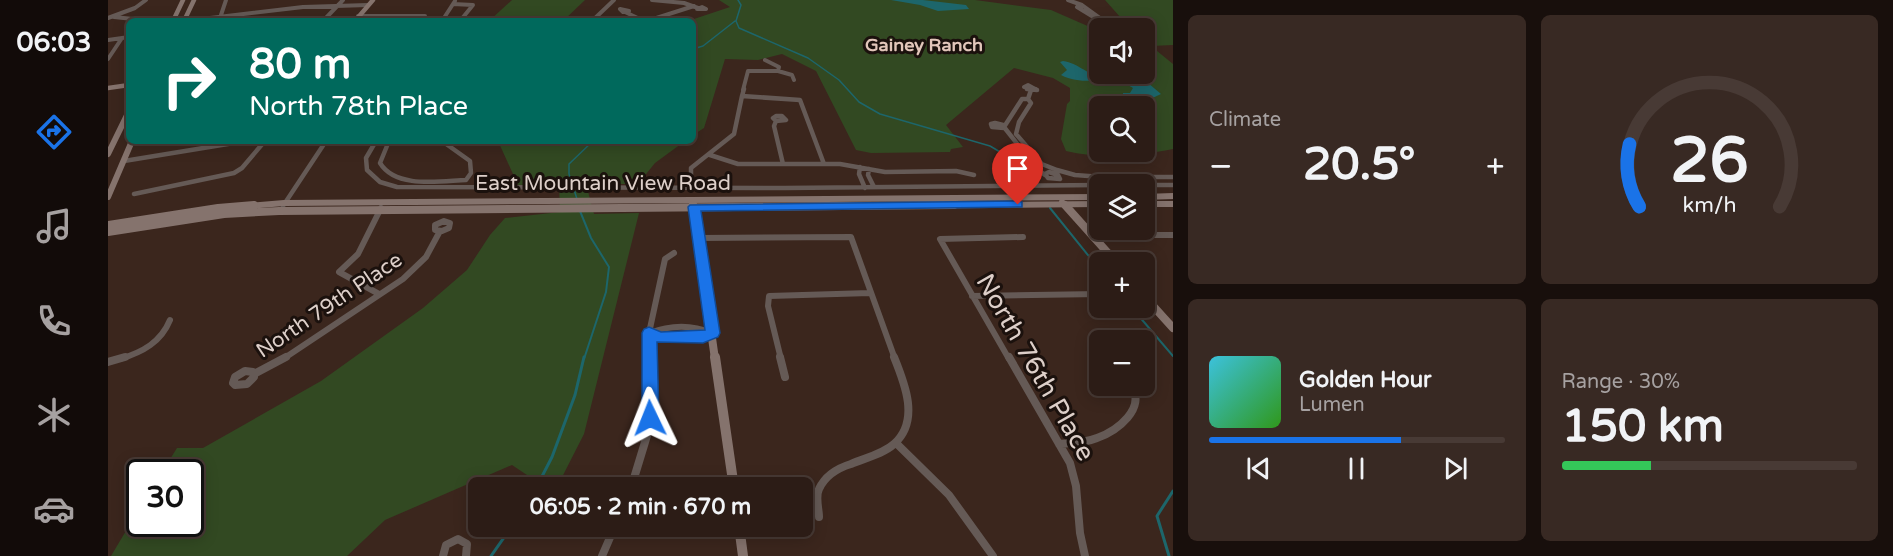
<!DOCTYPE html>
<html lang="en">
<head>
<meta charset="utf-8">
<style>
	:root { --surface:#2c1c16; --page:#382923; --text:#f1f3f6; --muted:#a6a1a1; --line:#483a35; --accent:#1a73e8 }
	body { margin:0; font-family:"Varela Round",sans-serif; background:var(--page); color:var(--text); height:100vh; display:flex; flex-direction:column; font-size:22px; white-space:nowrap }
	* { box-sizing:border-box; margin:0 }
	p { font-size:20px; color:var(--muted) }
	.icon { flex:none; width:33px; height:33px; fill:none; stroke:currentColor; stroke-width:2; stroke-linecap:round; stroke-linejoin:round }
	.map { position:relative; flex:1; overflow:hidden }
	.drawer { display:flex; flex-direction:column; gap:15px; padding:15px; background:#180f0c; width:720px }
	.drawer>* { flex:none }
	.guide { position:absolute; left:18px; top:18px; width:570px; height:126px; border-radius:9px; box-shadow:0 3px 15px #0003,0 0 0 2px var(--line); background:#00695c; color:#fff; overflow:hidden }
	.controls { position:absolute; left:981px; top:18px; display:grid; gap:12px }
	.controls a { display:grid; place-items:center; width:66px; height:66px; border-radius:9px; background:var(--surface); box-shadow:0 3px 15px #0003,0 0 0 2px var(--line); font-size:30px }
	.speed { position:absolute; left:18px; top:459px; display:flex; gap:12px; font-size:30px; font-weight:700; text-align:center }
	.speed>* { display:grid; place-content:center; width:78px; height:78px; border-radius:50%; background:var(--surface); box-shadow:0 3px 15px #0003,0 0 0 2px var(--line); line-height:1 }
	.speed .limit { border:3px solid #111; border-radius:9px; background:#fff; color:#111 }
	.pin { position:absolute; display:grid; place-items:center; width:51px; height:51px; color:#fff; margin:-62px -26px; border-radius:50% 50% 50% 0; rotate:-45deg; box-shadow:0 0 6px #0007 }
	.pin .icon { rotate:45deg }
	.me { position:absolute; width:66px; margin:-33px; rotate:358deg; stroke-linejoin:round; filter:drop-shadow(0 0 4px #0008) }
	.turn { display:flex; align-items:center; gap:21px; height:126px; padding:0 24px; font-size:27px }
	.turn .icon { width:78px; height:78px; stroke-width:2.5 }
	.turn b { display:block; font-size:42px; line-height:51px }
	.big { font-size:45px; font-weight:700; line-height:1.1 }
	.drawer .tile { flex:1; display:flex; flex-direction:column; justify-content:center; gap:9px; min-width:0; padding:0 21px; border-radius:9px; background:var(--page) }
	.drawer .dial { align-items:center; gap:0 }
	.dial svg { height:156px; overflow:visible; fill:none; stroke:var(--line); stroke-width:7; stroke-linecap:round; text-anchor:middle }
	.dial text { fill:var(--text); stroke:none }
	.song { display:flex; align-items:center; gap:18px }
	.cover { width:72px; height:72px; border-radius:9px; background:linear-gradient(135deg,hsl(190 70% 55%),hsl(110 70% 35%)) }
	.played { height:6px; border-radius:3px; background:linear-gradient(90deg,var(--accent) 65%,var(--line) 65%) }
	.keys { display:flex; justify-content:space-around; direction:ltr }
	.heat { display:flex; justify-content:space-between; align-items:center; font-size:33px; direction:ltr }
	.charge { height:9px; border-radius:4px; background:linear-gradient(90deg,#34c759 30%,var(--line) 0) }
	.drawer .tiles { flex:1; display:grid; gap:15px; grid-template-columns:repeat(2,1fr) }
	.trip { position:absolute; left:360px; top:477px; width:345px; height:60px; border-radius:9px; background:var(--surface); box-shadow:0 3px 15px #0003,0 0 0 2px var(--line); font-weight:700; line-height:60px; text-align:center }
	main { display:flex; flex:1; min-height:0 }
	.tab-bar { display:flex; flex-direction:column; width:108px; justify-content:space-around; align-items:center; background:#120b09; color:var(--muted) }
	.tab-bar .icon { width:42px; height:42px }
	.tab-bar .on { color:var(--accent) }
	.tab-bar b { font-size:27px; color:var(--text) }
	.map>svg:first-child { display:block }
	.green { fill:#324922; fill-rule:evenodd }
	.water { fill:#1d666b }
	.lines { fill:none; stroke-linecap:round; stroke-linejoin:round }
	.stream-far2 { stroke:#1d666b; stroke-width:1.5 }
	.stream-far1 { stroke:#1d666b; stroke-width:2 }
	.stream { stroke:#1d666b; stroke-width:3 }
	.street-far3 { stroke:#655a56; stroke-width:4 }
	.street-far2 { stroke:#655a56; stroke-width:4.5 }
	.street-far1 { stroke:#655a56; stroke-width:6 }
	.street { stroke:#655a56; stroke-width:8 }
	.secondary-far3 { stroke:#85736d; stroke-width:4.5 }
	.secondary-far2 { stroke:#85736d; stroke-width:6 }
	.secondary-far1 { stroke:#85736d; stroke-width:8 }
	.secondary { stroke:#85736d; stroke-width:10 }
	.route { fill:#1a73e8; stroke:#114b97; stroke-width:1.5 }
	.labels { text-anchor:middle; stroke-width:6; stroke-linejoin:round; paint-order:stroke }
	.far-neighbourhood-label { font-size:18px; font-weight:bold; fill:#e2c6ba; stroke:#1b110d }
	.street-label { font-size:21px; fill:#ddcfc9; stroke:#1b110d }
	.near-street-label { font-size:26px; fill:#ddcfc9; stroke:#1b110d }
</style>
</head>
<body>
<main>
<nav class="tab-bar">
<b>06:03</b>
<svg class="icon on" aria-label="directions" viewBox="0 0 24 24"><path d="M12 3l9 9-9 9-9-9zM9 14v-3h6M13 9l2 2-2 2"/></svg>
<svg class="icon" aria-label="music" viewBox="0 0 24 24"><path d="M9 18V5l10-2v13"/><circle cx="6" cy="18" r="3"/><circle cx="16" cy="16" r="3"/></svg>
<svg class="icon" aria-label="phone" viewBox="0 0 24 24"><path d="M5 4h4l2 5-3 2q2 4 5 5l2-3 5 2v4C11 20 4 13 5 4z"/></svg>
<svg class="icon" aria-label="climate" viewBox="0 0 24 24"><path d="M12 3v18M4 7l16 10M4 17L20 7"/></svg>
<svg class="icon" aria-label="car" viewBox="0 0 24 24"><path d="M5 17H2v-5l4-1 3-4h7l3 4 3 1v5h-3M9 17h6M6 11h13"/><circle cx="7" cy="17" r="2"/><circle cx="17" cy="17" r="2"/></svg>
</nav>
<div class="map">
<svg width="1065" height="556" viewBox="0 0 1065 556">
	<rect width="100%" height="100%" fill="#3b261d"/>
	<path class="green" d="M404,0H477L455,21H381Z
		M611,0H867L943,10L991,31L992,74H1036V28H1018L1021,27L997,0H1065V45L1043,46L1065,64V149C1030,156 992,159 958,151L953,139L959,104L962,101V88L945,78L906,68L838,125L855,147L843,149L842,152L763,153L748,150L708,71L674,54L650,60L617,59L596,128L585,135V21H580L622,7ZM992,106H1036V152H992Z
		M390,141H577L547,163L530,184H478L486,214L531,213L476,434L449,487H437L404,465L277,520L239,556H3L31,509L32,524H82V472H54L69,448H95L213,381L315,308L359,270L382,235L397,218L452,212L451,184L410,185Z"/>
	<path class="water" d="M783,0H815L858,5L861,9L830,11L812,5Z
		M955,61C972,63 984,80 1000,77L999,74H1036L1037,71L1042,77L1040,83L1053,94L1036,102L1037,112L1036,106H1009L1002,101L1015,97V93H1022L1025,88C1004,73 977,88 953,75L959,70L952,62Z"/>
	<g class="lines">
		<path class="stream-far2" d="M630,0L633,5L628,21L631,28L700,58L731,80L751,102L772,114L882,146L904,159L926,181
			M585,49L595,46L627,21
			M469,199L461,174V164L485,141"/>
		<path class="stream-far1" d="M942,208L992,270
			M472,211L483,238L501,267L498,292L476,359
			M1024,308L1065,356"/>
		<path class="stream" d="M428,488L444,457L467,395L476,357
			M383,556L404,526
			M1061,556L1049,516L1065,491"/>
		<path class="street-far3" d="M544,0L576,3L590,8
			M960,0L974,5L992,18H987L969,7L975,6
			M345,4L365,5L352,21
			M594,7L598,9H589Z
			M512,9L521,11L515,12Z
			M517,12L536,21
			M250,16H317
			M6,17L25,19
			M0,18L27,8L38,0
			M77,21L195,7L260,5
			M111,21L118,0
			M215,21L235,0
			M334,21L347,1
			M484,21L506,0
			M539,21L586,6
			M0,40L21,37
			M0,59L14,38
			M657,60L671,67L670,71L684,75L686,80
			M920,85L929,90L916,87Z
			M635,90L640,71H670"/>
		<path class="street-far2" d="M636,89L634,96L692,100L716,164
			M919,89L929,90L927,89
			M923,90L920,99L923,103L911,122L908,134L933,163
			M920,99H914L896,127L921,159L949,170L967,175L994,177H1065
			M668,116H674L678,120L668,121L665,118Z
			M668,121L666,126L675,164
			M887,123L895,125L896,128L884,127L883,124Z
			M268,141L258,158L259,170L272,182L289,187L677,188L992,185
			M281,141L272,163C288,189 332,181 358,180L363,173L362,161L334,141
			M602,155L630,164H732L777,172L848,171L866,175
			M16,161L132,142L218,141
			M924,161V165L937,175
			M752,167L751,174L757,188
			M761,169L760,175L766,187
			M941,172L950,175L952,179L940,178L937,174Z
			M583,175V168L626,134L634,96
			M1036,185H1065
			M26,194L126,173L134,168L156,142
			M175,206L218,141"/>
		<path class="street-far1" d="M336,221L342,223L341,228L334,231L327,230V225Z
			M984,235H1065
			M591,238L743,237L787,359
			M271,294L231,272L250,254L273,208
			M864,296L992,294
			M541,333C562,325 583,324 604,333
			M541,333L573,338L605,333
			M12,359C35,352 53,342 62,320
			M175,359L295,279L318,257L332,231
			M541,359V333L557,259L566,253
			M673,359L660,306L661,296L762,293
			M901,359L832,239L915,237"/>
		<path class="street" d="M672,357L677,377
			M901,357L962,463L968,486L972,533L977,556
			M0,362L17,357
			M137,371L145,372L146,377L139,384L127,385L125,383L127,377Z
			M146,374L178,357
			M788,443L841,495L885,556
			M951,444C964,443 977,443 989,438C1009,431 1039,408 1023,386
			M523,488L541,429V357
			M711,517C711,509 707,497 711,489C717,476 730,468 743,464C757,458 775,454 786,444C812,421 797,384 786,357
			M335,556L338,545L350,539L359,544L358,556
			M494,556L507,526"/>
		<path class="secondary-far3" d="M65,21L75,0
			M76,21L86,0
			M247,21L265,0
			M0,88L21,85"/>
		<path class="secondary-far2" d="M0,154L21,111
			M0,197L24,141
			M1036,197L1065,196
			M954,202L958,207
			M585,203L586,207
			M1036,204H1065
			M127,207L176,203L992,197
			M670,207L992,204"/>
		<path class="secondary-far1" d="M585,205L607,359
			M957,205L1008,262
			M0,225L110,208L146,205
			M0,232L116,214L171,211L846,205
			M1036,296L1065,328"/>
		<path class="secondary" d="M607,357L626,488
			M631,526L635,556"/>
	</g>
	<path class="route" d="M910,201L914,202V207L593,211L612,333L610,337L595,343L549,342L551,418L548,423L542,425L536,423L534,418V333L536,329L541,327L553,332L597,330L580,207L582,205Z"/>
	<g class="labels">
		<g class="far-neighbourhood-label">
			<text x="816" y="51">Gainey Ranch</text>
		</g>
		<g class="street-label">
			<text x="495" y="190">East Mountain View Road</text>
			<text transform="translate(221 305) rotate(-34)" y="7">North 79th Place</text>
		</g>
		<g class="near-street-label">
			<text transform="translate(928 367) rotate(60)" y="9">North 76th Place</text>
		</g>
	</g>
</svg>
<div class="controls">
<a><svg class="icon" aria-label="sound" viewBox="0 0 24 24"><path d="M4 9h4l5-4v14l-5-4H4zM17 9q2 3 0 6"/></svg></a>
<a><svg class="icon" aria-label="search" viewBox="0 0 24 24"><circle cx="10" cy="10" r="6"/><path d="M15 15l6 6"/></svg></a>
<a><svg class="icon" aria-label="layers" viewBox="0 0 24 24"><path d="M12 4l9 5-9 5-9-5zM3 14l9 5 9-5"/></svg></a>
<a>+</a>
<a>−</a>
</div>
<div class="speed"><div class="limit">30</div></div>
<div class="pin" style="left:910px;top:205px;background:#d93025"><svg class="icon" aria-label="arrive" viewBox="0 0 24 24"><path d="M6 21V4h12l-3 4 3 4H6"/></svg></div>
<svg class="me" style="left:542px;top:418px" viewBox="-20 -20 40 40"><path d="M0-17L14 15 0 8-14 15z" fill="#1a73e8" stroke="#fff" stroke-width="4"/></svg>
<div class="trip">06:05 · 2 min · 670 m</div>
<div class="guide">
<div class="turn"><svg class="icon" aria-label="right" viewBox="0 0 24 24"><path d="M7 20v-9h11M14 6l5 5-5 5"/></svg><div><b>80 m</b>North 78th Place</div></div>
</div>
</div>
<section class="drawer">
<div class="tiles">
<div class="tile"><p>Climate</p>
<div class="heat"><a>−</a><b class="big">20.5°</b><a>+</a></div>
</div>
<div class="tile dial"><svg viewBox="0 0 100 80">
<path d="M14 69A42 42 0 1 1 86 69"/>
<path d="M14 69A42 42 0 0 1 9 37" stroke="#1a73e8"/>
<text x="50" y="56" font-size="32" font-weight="700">26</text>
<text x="50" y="72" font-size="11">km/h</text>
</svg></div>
<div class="tile">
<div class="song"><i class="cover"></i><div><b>Golden Hour</b><p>Lumen</p></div></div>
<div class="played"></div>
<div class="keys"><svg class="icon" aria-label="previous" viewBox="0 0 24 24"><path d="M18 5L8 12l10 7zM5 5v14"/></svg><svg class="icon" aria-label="pause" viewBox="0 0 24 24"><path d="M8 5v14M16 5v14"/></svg><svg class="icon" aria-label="next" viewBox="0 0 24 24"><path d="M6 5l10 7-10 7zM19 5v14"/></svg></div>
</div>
<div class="tile"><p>Range · 30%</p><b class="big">150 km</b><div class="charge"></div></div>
</div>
</section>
</main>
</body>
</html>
